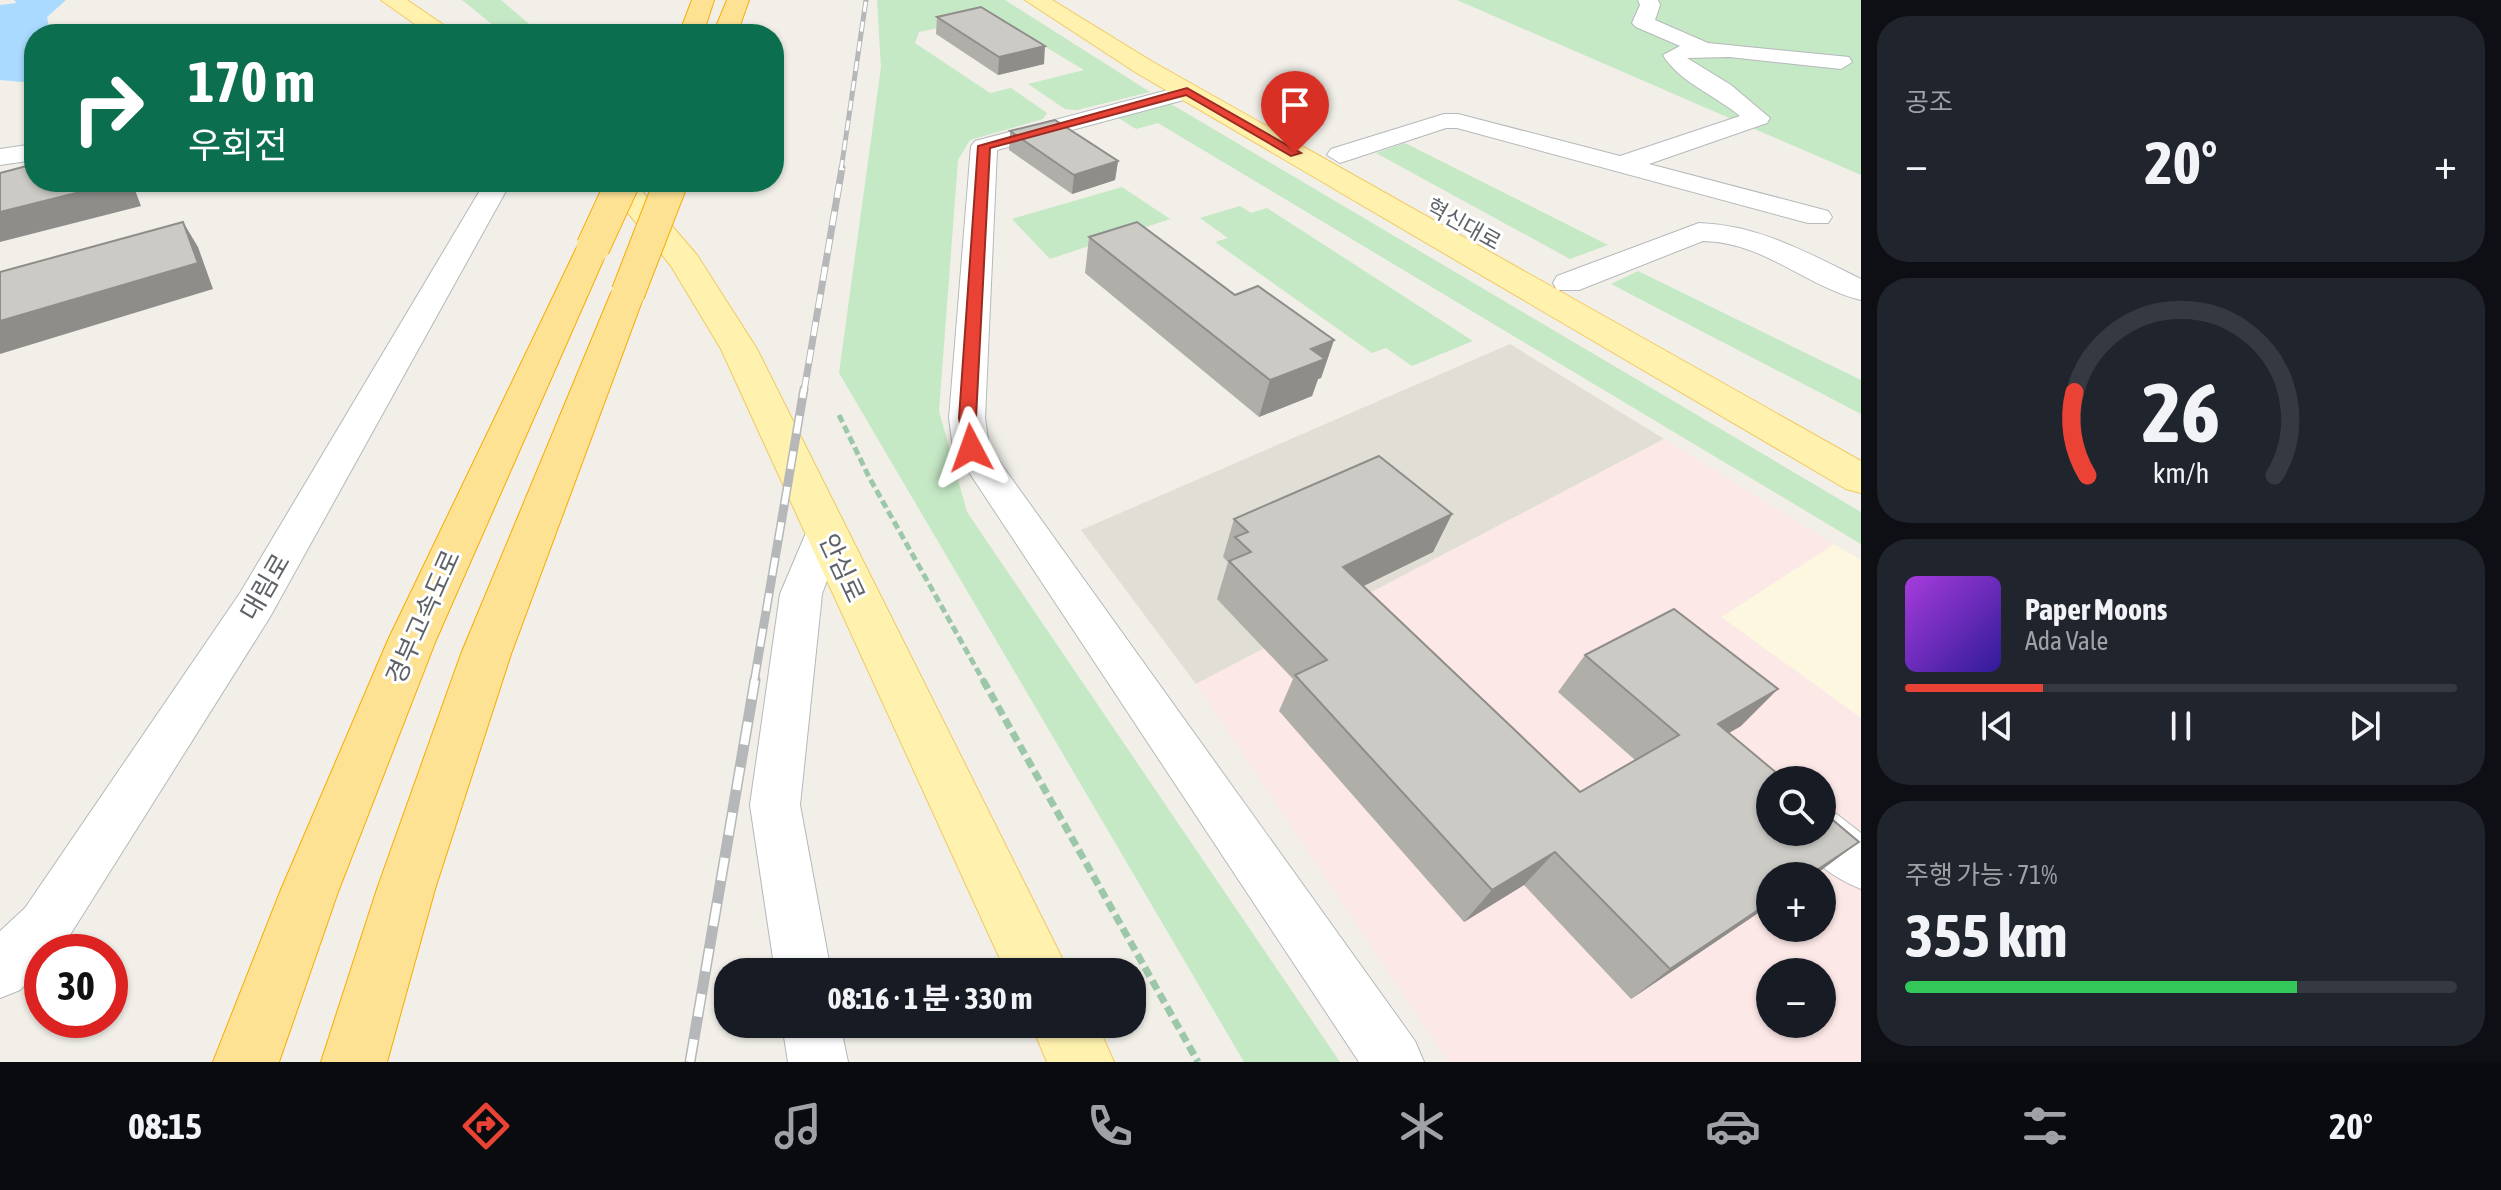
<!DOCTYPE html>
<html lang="ko">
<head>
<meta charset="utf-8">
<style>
	:root { --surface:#171b24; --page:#20242c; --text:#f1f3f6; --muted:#9ea1a6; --line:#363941; --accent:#ea4335 }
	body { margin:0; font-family:"Asap Condensed","Noto Sans KR",sans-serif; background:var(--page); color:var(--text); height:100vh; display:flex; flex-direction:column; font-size:30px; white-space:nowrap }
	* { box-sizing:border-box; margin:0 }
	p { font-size:26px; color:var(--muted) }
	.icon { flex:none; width:44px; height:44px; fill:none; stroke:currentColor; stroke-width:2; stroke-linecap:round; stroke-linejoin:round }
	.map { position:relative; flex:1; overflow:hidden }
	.sheet { display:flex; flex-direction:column; gap:16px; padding:16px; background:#0d0f14; width:640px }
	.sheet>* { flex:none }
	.banner { position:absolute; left:24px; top:24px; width:760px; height:168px; border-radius:32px; box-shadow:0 2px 6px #0004; background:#0b6e4f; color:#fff; overflow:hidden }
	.controls { position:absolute; left:1756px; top:766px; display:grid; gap:16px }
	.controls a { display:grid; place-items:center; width:80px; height:80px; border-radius:50%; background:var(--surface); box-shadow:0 2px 6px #0004; font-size:40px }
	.speed { position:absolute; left:24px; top:934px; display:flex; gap:16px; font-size:40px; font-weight:700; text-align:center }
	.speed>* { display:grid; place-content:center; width:104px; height:104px; border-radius:50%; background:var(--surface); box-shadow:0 2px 6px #0004; line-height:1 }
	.speed .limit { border:12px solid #d22; background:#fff; color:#111 }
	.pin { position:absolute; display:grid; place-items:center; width:68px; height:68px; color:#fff; margin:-82px -34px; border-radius:50% 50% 50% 0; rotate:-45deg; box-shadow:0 0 8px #0007 }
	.pin .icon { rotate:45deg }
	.me { position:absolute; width:88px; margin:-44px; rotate:356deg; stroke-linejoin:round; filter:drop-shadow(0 0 6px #0008) }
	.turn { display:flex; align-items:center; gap:28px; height:168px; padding:0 32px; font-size:36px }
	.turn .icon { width:104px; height:104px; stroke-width:2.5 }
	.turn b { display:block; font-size:56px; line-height:68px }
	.big { font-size:60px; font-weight:700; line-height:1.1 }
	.sheet .card { flex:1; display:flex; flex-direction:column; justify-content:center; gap:12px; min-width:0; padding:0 28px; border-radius:32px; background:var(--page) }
	.sheet .dial { align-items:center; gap:0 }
	.dial svg { height:208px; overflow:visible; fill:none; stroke:var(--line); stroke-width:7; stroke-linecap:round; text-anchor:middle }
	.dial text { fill:var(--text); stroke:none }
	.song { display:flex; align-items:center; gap:24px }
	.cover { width:96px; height:96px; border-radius:12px; background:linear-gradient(135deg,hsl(280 70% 55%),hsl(250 70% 35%)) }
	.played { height:8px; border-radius:4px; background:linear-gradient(90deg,var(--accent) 25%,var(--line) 25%) }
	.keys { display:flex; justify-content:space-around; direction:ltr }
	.heat { display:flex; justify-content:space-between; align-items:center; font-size:44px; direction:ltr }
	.charge { height:12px; border-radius:6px; background:linear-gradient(90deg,#34c759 71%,var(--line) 0) }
	.trip { position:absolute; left:714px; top:958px; width:432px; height:80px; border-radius:32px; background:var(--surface); box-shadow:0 2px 6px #0004; font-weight:700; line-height:80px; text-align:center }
	.tab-bar { display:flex; height:128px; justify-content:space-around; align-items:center; background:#090b0e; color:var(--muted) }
	.tab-bar .icon { width:56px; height:56px }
	.tab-bar .selected { color:var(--accent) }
	.tab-bar b { font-size:36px; color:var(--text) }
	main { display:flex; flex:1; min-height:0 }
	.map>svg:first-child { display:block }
	.commercial { fill:#fef7e0 }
	.education { fill:#e1ded6 }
	.medical { fill:#fce8e6; fill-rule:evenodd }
	.green { fill:#c5e8c5 }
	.water { fill:#aadaff }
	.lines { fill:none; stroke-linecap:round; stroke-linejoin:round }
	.minor-casing { stroke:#b5b8bc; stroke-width:2 }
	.major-casing { stroke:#f2c960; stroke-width:2 }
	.highway-casing { stroke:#f9ab00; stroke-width:2 }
	.path-far1 { stroke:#9cc7a9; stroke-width:5; stroke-dasharray:8 4; stroke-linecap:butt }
	.path { stroke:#9cc7a9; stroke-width:7; stroke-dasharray:10 5; stroke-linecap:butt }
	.minor { fill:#fff; fill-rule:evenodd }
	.major { fill:#fff2af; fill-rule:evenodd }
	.highway { fill:#fde293; fill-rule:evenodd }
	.rail-far3-casing { stroke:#b6b7b8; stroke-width:5 }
	.rail-far2-casing { stroke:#b6b7b8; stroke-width:7 }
	.rail-far1-casing { stroke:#b6b7b8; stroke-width:9 }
	.rail-casing { stroke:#b6b7b8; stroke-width:11 }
	.rail-far3 { stroke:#fff; stroke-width:3; stroke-dasharray:10; stroke-linecap:butt }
	.rail-far2 { stroke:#fff; stroke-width:5; stroke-dasharray:14; stroke-linecap:butt }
	.rail-far1 { stroke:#fff; stroke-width:6; stroke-dasharray:18; stroke-linecap:butt }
	.rail { stroke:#fff; stroke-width:8; stroke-dasharray:23; stroke-linecap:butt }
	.highway-bridge-casing { stroke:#f9ab00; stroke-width:35; stroke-linecap:butt }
	.highway-bridge { stroke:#fde293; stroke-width:33 }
	.wall { fill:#afaea9 }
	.shaded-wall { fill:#8f8d8a }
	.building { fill:#cccac5; stroke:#8f8d8a; stroke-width:2 }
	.route { fill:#ea4335; stroke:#982c22; stroke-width:2 }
	.labels { text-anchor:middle; stroke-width:6; stroke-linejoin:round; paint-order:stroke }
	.far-street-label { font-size:22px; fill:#5f6368; stroke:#fff }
	.street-label { font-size:26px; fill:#5f6368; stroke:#fff }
</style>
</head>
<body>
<main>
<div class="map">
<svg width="1861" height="1062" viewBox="0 0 1861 1062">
	<rect width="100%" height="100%" fill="#f1efe8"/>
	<path class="commercial" d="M1834,544L1861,560V718L1721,617Z"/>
	<path class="education" d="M1510,344L1664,439L1196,684L1081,530Z"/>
	<path class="medical" d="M1664,439L1834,544L1721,617L1861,718V1062H1448L1196,684ZM1770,780H1822V832H1770ZM1770,876H1822V928H1770ZM1770,972H1822V1024H1770Z"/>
	<path class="green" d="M462,0H501L541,34H504Z
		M877,0H1005L1150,92L1077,110L1065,109L1028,84L1084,70L994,16L919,32L915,43L990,93L1011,88L1047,113L1043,119L970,140L958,160L939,411L967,512L1340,1062H1244L839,373L881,67Z
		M1457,0H1861V175Z
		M1171,104L1861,512V544L1158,123L1136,129L1117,117Z
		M1405,143L1608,245L1570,259L1376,153Z
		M1122,187L1170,219L1050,259L1012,219Z
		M1240,206L1251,213L1267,208L1473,341L1412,366L1386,348L1372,353L1215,242L1228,238L1200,218Z
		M1638,271L1861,380V414L1611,284Z"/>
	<path class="water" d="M14,0H66L47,17L49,27L75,34H34V83L0,80V5L17,3Z"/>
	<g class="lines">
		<g class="minor-casing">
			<path id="minor" d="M1638,0H1658L1660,5L1655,20L1708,43L1849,57L1852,62L1841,69L1729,57L1687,58L1731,85L1770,118L1767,123L1649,164L1828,211L1832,217L1828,223H1808L1457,128H1446L1340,163L1327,155L1331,149L1444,114H1458L1620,156L1740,116C1715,95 1679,82 1663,55L1680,46L1636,27L1632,23L1640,5Z
				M1187,85L1195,87L1199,92L1195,97L997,150L985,418L989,447L1415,1041L1424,1062H1359L953,448L949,418L971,146L975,141Z
				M34,144V160L0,165V149Z
				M485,182H511L270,617L63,946L57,952H42V968L20,990L0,998V931L25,908L240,593Z
				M1699,223C1759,225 1808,253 1861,279V300C1805,286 1764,242 1703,241L1579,290H1557L1553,283L1557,276Z
				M825,517L839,521L845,531L822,594L800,805L831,972H775L750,805L780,594L811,521Z
				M1822,809L1838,815L1861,833V889C1834,878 1806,859 1794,832H1822Z
				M782,1024H840L848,1062H788Z"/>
		</g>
		<g class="major-casing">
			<path id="major" d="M381,0H407L457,34H429Z
				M1025,0H1052L1153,62L1861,461V493L1846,489L1135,72Z
				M603,182H634L697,255L757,349L1069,972H1006L721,349L671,266Z
				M1031,1024H1097L1114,1062H1047Z"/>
		</g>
		<g class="highway-casing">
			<path id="highway" d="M692,0H714L703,34H679Z
				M727,0H749L737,34H713Z
				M593,237L604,240L609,247L436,640L338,892L279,1062H213L280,892L388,640L577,247L582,240Z
				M628,283L640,286L645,293L511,654L435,889L387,1062H321L377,889L461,654L611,293L616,286Z"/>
		</g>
		<path class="path-far1" d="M839,415L869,477L984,682"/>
		<path class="path" d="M983,680L1198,1062"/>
		<use href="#minor" class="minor"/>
		<use href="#major" class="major"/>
		<use href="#highway" class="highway"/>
		<g class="rail-far3-casing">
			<path id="rail-far3" d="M841,170L866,0"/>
		</g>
		<g class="rail-far2-casing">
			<path id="rail-far2" d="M804,391L842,168"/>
		</g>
		<g class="rail-far1-casing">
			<path id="rail-far1" d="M754,682L804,389"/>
		</g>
		<g class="rail-casing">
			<path id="rail" d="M690,1062L755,680"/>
		</g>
		<use href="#rail-far3" class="rail-far3"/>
		<use href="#rail-far2" class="rail-far2"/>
		<use href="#rail-far1" class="rail-far1"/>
		<use href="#rail" class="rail"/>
		<g class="highway-bridge-casing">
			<path id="highway-bridge" d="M593,247L623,182
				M628,293L671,182"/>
		</g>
		<use href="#highway-bridge" class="highway-bridge"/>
	</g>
	<path class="wall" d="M937,17L1044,64L998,75L936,34Z
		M1010,131L1118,161L1115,180L1072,194L1009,150Z
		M1089,237L1235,295L1334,340L1321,378L1318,379L1312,396L1259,417L1085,273Z
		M1452,514L1433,552L1363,586L1580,792L1635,760L1558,692L1585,655L1741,726L1728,733L1770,876V905L1631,999L1524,885L1464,922L1279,711L1293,679L1217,599L1228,562L1223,557L1234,519Z"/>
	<path class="shaded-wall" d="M1045,46L1044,64L998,75L999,57Z
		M1118,161L1115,180L1072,194L1074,175Z
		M120,182H132L141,206L0,242V212Z
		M183,222L198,247L213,289L0,354V321Z
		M1334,340L1321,378L1318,379L1312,396L1259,417L1270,380L1311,349Z
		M1452,514L1433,552L1327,604L1343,567Z
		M1778,689L1741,726L1683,760L1718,724Z
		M1859,842L1815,875L1808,876Z
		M1555,852L1524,885L1464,922L1492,890Z
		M1770,902V905L1631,999L1670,969Z"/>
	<path class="building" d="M981,7L1045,46L999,57L937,17Z
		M1055,120L1118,161L1074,175L1010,131Z
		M34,164V182H120L0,212V173Z
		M183,222L198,263L0,321V272Z
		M1137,222L1235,295L1258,286L1334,340L1311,349L1325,359L1270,380L1089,237Z
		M1379,456L1452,514L1343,567L1580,792L1679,735L1585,655L1674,609L1778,689L1718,724L1785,780H1770V832H1822V811L1859,842L1808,876H1770V902L1670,969L1555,852L1492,890L1295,675L1327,660L1229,561L1251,552L1235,537L1248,532L1234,519Z"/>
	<path class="route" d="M1187,88L1301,153L1291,156L1186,95L990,148L976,418L979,448L971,454L965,452L959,418L978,146Z"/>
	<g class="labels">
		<g class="far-street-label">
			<text transform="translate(1464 224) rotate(29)" y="8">혁신대로</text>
		</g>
		<g class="street-label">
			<text transform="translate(842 568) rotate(65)" y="9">안심로</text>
			<text transform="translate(265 587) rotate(-60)" y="9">대림로</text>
			<text transform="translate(423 617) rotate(-66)" y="9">경부고속도로</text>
		</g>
	</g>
</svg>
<div class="controls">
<a><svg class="icon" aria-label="search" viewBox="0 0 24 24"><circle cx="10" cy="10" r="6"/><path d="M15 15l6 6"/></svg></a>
<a>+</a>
<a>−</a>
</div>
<div class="speed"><div class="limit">30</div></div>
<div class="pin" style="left:1295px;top:153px;background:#d93025"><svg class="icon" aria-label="arrive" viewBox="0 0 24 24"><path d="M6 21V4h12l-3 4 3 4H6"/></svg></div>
<svg class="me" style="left:971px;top:448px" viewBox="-20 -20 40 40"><path d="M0-17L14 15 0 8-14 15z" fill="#ea4335" stroke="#fff" stroke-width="4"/></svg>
<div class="trip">08:16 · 1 분 · 330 m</div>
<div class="banner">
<div class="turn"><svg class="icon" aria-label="right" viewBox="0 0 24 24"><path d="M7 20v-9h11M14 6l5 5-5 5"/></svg><div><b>170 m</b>우회전</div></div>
</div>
</div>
<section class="sheet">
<div class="card"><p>공조</p>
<div class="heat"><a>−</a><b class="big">20°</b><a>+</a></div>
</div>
<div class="card dial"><svg viewBox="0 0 100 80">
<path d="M14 69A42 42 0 1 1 86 69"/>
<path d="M14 69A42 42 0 0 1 9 37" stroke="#ea4335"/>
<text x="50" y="56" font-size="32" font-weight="700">26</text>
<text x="50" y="72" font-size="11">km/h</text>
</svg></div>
<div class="card">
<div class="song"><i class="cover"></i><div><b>Paper Moons</b><p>Ada Vale</p></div></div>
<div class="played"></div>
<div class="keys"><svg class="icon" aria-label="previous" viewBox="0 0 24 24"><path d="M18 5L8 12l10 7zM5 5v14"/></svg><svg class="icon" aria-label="pause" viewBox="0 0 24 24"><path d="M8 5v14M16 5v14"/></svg><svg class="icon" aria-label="next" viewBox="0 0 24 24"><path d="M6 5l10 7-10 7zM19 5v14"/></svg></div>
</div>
<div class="card"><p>주행 가능 · 71%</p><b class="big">355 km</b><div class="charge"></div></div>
</section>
</main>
<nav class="tab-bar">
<b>08:15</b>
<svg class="icon selected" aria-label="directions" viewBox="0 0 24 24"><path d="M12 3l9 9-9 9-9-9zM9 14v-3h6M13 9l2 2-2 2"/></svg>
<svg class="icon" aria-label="music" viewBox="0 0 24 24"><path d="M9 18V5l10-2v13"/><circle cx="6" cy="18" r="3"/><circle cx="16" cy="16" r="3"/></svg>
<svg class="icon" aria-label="phone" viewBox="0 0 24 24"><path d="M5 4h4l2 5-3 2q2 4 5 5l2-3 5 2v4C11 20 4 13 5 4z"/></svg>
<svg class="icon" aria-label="climate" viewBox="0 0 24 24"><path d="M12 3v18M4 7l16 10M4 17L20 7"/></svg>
<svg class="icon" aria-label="car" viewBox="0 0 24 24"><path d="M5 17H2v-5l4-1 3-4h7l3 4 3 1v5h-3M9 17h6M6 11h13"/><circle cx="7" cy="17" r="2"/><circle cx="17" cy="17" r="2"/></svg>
<svg class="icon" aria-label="filters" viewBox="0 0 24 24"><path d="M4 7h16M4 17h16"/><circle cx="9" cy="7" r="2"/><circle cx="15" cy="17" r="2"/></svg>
<b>20°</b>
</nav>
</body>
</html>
